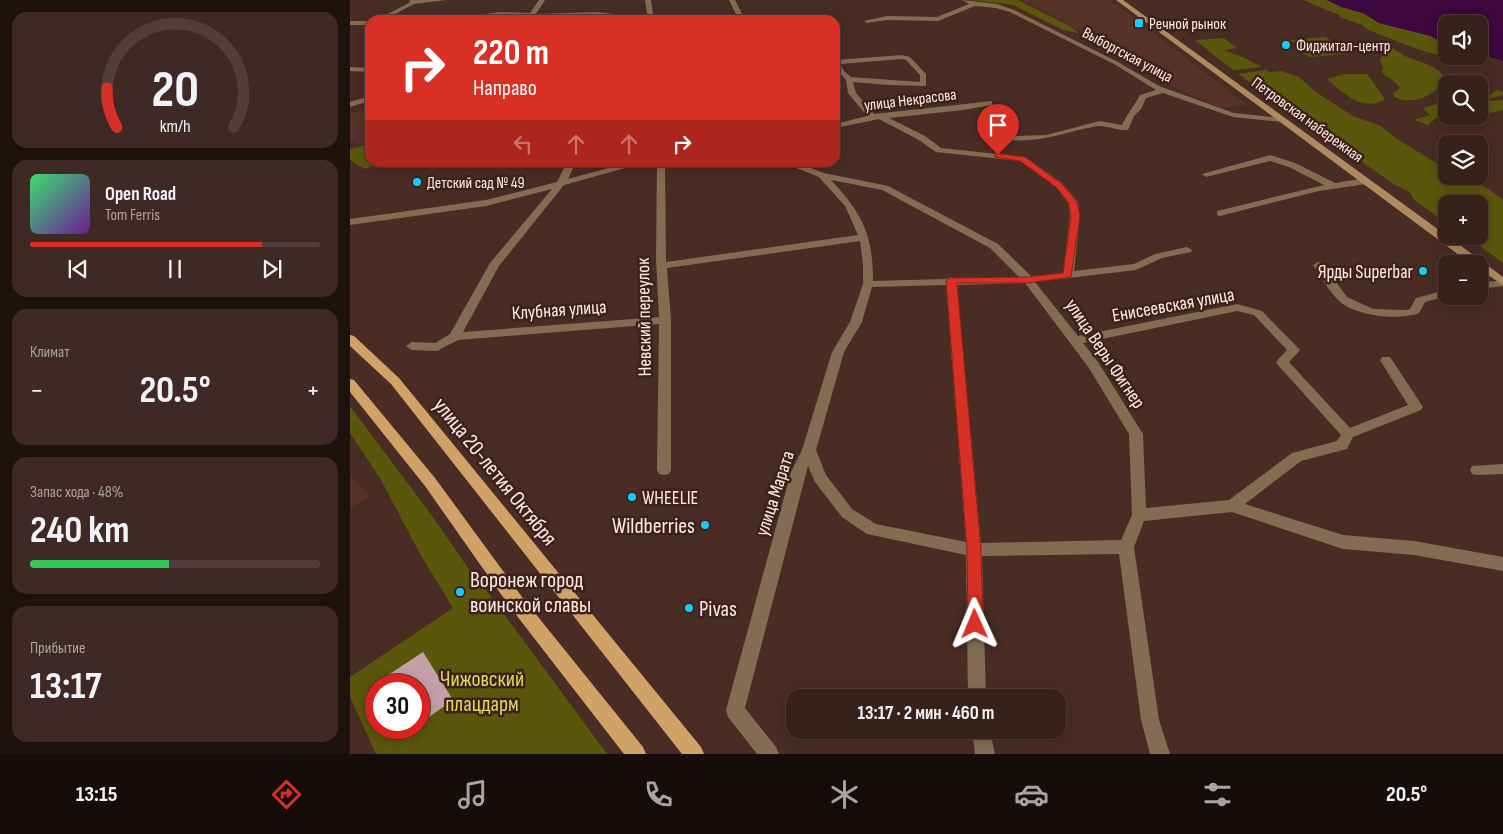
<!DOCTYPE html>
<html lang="ru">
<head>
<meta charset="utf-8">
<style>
	:root { --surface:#37211b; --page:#3e2924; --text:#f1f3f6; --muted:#aaa3a3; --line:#513e3a; --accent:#d93025 }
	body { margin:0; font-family:"Sofia Sans Condensed",sans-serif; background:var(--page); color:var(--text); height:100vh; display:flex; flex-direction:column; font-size:19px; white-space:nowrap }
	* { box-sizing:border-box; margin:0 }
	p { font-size:16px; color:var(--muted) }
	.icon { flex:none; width:28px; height:28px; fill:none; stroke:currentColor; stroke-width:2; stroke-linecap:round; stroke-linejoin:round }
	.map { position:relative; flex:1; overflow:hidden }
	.drawer { display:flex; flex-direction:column; gap:12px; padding:12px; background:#1e120f; width:350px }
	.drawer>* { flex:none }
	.banner { position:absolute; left:15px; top:15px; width:475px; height:152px; border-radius:15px; box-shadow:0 2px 12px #0003,0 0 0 1px var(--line); background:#d93025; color:#fff; overflow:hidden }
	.buttons { position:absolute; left:1088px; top:15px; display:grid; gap:10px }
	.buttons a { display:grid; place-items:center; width:50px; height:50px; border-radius:10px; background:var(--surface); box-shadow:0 2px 12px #0003,0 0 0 1px var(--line); font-size:25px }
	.speed { position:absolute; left:15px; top:674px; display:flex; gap:10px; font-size:25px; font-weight:700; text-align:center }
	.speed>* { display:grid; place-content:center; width:65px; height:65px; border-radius:50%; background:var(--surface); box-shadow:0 2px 12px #0003,0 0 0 1px var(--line); line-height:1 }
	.speed .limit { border:8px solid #d22; background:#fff; color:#111 }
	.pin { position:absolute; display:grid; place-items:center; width:42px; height:42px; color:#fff; margin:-51px -21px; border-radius:50% 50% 50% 0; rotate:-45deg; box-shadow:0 0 5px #0007 }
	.pin .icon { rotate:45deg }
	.me { position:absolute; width:55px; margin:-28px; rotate:359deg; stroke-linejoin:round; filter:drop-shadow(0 0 4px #0008) }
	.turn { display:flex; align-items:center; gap:18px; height:105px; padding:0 25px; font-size:22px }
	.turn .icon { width:65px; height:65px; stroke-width:2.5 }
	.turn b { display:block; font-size:35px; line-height:42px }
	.lanes { display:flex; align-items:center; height:48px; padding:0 25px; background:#0003; justify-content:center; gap:25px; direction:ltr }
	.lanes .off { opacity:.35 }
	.big { font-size:38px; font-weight:700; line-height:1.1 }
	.drawer .tile { flex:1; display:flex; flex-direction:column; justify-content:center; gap:8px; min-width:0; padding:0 18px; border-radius:15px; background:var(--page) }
	.drawer .dial { align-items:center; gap:0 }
	.dial svg { height:130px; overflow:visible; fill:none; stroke:var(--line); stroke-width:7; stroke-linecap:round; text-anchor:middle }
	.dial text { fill:var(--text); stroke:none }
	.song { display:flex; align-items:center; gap:15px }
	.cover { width:60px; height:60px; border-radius:8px; background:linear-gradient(135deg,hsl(140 70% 55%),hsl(280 70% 35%)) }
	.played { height:5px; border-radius:2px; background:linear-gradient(90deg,var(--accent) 80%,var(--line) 80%) }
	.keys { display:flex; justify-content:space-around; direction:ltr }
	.heat { display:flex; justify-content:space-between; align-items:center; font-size:28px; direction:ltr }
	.charge { height:8px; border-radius:4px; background:linear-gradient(90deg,#34c759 48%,var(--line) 0) }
	.trip { position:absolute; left:436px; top:689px; width:280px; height:50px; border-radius:15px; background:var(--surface); box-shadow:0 2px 12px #0003,0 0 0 1px var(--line); font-weight:700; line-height:50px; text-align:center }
	.tab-bar { display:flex; height:80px; justify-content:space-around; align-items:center; background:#160d0b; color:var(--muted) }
	.tab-bar .icon { width:35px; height:35px }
	.tab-bar .current { color:var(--accent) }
	.tab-bar b { font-size:22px; color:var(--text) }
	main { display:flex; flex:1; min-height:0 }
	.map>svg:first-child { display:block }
	.built { fill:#563228 }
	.green { fill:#5a560b; fill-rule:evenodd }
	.water { fill:#3f073f }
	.building { fill:#c49fa8 }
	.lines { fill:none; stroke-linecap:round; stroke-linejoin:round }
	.minor { fill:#836c51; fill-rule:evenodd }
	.secondary { fill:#af8a5e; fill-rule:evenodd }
	.primary { fill:#d0a267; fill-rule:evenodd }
	.route { fill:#d93025; stroke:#8d1f18 }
	.poi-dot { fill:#19cafc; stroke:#3e221a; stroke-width:2 }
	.labels { text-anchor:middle; stroke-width:5; stroke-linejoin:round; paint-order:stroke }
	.far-poi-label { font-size:16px; fill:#ffece6; stroke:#3e221a; text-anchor:start }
	.far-street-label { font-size:16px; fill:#ffece6; stroke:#3e221a }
	.poi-label { font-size:19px; fill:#ffece6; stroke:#3e221a; text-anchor:end }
	.street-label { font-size:19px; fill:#ffece6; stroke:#3e221a }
	.near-street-label { font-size:22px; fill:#ffece6; stroke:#3e221a }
	.near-poi-label { font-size:22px; fill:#ffece6; stroke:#3e221a; text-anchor:start }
	.near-park-label { font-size:22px; fill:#dfd963; stroke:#3e221a }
</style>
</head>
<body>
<main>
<section class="drawer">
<div class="tile dial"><svg viewBox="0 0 100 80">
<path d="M14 69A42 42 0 1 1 86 69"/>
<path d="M14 69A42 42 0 0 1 8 45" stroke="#d93025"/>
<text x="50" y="56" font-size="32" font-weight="700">20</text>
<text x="50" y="72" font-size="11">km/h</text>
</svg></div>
<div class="tile">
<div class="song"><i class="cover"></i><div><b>Open Road</b><p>Tom Ferris</p></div></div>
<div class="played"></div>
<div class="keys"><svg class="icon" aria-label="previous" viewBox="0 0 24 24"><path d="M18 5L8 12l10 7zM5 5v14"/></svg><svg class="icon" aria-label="pause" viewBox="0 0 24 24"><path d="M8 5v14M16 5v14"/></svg><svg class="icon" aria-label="next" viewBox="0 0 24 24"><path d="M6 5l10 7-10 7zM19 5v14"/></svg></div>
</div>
<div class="tile"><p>Климат</p>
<div class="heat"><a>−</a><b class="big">20.5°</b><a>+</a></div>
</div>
<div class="tile"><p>Запас хода · 48%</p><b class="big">240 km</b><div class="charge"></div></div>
<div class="tile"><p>Прибытие</p><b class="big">13:17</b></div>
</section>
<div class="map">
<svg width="1153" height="754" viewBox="0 0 1153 754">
	<rect width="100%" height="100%" fill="#492c24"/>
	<path class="built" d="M672,0H760L898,105L870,108L822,86L701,14Z
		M17,108L20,110V140L8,144L3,141L0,142V114Z
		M0,476L20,496L0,508Z"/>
	<path class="green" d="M621,0H668L718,25L729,33L713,30L663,5Z
		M953,0H977L991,7L1013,13L1029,23L1081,36L1096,45V56H1124C1095,65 1047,40 1018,30L1012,25L990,17L989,15Z
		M975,37L1004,53L960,57L952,53L972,51L966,47L954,48L940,40Z
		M874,38L887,48L874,50L897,59L912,67L883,70L845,40Z
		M1031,41L1038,42L1039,46C1044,49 1048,52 1053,55C1067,62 1083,63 1093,75C1091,80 1089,87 1086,90C1073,100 1059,104 1044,97L1043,93L1050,88L1045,82L1032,73L1033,68L1030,60L1033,55L1022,48L1024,44Z
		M916,70L919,72L931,71L949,77L966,92L1003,116L1031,126L1044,137L1096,169V176C1119,176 1136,186 1153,200V263L1116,236H1129V204H1096V223L1063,199L1061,193L1042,183L888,74Z
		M994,74H1017L1035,99C1013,113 993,93 977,79Z
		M1147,90L1153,92V95L1138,99L1140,101L1153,100V110L1129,116V95H1140Z
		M1096,101V114L1086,118L1078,125L1064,120L1080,115L1073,108Z
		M20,144V162L32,163L15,169L0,160V149Z
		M0,406L80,513L132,588L134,587L257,754H26L0,697V677L103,608L70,554L30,478L0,433ZM26,685H69V728H26Z"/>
	<path class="water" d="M977,0H1153V61L1129,54V24H1096V45L1081,36L1029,23L1013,13L991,7Z"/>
	<path class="building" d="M73,652L103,700L69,724V685H23Z"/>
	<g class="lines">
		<path class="minor" d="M60,0H96L64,4L34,20H26L59,3Z
			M189,0H195L186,14L248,12L298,19L295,0H301L304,20H282L248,16L184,17L182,20H176L178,17L149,16L95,20L149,12L180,13Z
			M379,0H385L395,20H389Z
			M612,0L647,4L664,10L768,62L809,86L884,113L932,118L936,120L932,122L883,117L813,93L796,98L791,109L784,116L778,130C767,131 757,125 747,126C710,133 686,146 646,138L645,136L649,134L665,136L696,135L750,121L772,125C777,114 784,106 790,95L806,90L764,64L660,12L646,8L625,6L588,21L537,20L517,23L514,21L537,16L587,17L619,4Z
			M0,21H20V25H0Z
			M552,55L560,57L576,74V86L539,85L503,82L506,93L524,114L642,101V105L613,110L539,118L575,136L591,148L675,157L712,183L728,202L730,216L724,271L784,264L805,254L837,247L842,250L841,252L812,258L786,270L685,282L728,336L887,304L912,311L950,350L939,362L1000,428L1058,405L1030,360L1032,357H1040L1073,407L1071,410L1003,437L997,449L951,461L895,504L993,535L1064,541L1153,557V571L1064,555L993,549L882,512L794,521L784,547L809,720L820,754H800L791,720L769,554L632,556L636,698H618L616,555L517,534L492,517L465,482L458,466L395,708L426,747L429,754H407L378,717L376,710L441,472L452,450L482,352L500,322L513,284V264L510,241L317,268L321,320V470L319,474L314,475L309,474L307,470L309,324L108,340L87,351L62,350L56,346L62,342L85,343L100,334L140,263L202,189L136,206L0,225V219L136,200L207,182L217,162H226L218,179L281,162H297L214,185L149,266L113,332L309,317L306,259L307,162H315L316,262L508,235L495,206L469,177L431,162H445L474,173L538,186L648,244L681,276L713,273L720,216L718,202L706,187L670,161L586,152L569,140L529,119L485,128V124L517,116L498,93L496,80L485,67V60ZM552,59L556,60L570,75V82L501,77L494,71L490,64ZM481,180L532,190L640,248L669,277L605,279L601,277L596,279L523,281C523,234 512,213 481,180ZM675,283L739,368L779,434L782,515L771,540L631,543L607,285ZM596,285L616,542L526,524L502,509L476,475L466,450L494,352L512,322L522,287ZM887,311L904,315L937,350L926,362L928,365L991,435L987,441L942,453L879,500L796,508L793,434L748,362L733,343Z
			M0,67L20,68V72L0,71Z
			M20,96V101L0,107V102Z
			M920,155L945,163L985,183L1016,178L1020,181L1016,184L969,191L870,216L867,215V211L974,185L939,167L920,161L856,177L852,174Z
			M968,262L972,263L997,297L1023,309L1056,310L1060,309L1066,298L1096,290L1097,296L1075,302L1069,313C1049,321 1003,316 988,300C978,290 971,276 963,265Z
			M1153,280V286L1129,289V283Z
			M1153,464V474L1127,475L1122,474L1120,470L1122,466Z
			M622,730H640L645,754H625Z"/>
		<path class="secondary" d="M766,0H773L1133,262L1153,277V285L1129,269V264H1121Z"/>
		<path class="primary" d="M0,335L4,336L49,378L351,747L354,754H332L41,384L0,346Z
			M0,379L4,380L85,478L172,597L293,747L296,754H274L160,607L75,486L0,392Z"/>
	</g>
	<path class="route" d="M645,153L675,157L712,184L727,202L730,216L721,277L678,283H607L631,550L633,624L631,629L625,631L620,629L618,624L617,550L596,280L601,278L678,277L713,273L721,216L718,202L706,187L670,161L645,157Z"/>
	<g class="poi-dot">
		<rect x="784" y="18" width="10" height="10" rx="2.5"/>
		<circle cx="936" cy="45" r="5"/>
		<circle cx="67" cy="182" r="5"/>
		<circle cx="1073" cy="271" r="5"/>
		<circle cx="282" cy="497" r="5"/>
		<circle cx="355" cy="525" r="5"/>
		<circle cx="110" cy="592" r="5"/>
		<circle cx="339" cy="608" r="5"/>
	</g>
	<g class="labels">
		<g class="far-poi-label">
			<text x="799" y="29">Речной рынок</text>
			<text x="946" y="51">Фиджитал-центр</text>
			<text x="77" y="188">Детский сад № 49</text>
		</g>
		<g class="far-street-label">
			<text transform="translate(778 54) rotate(28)" y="6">Выборгская улица</text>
			<text transform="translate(560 99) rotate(-7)" y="6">улица Некрасова</text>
			<text transform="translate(958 119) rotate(36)" y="6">Петровская набережная</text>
		</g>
		<g class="poi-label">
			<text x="1063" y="278">Ярды Superbar</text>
			<text x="292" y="504" text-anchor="start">WHEELIE</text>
		</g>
		<g class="street-label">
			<text transform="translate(823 304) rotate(-10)" y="7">Енисеевская улица</text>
			<text transform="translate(209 309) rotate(-4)" y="7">Клубная улица</text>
			<text transform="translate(293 317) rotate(-91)" y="7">Невский переулок</text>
			<text transform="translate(756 353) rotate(56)" y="7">улица Веры Фигнер</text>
			<text transform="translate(424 493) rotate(-72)" y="7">улица Марата</text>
		</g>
		<g class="near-street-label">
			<text transform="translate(146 471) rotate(51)" y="8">улица 20-летия Октября</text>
		</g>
		<g class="near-poi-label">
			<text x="345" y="533" text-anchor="end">Wildberries</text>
			<text x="120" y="587">Воронеж город<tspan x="120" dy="25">воинской славы</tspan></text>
			<text x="349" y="616">Pivas</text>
		</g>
		<g class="near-park-label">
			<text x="132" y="686">Чижовский<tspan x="132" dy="25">плацдарм</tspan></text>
		</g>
	</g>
</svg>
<div class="buttons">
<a><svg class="icon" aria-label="sound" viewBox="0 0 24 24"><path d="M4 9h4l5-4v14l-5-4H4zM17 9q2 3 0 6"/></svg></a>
<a><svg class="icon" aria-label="search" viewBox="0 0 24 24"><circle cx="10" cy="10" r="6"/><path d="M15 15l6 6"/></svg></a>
<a><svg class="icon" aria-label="layers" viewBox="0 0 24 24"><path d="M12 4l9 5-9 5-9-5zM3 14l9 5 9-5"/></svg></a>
<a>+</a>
<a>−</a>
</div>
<div class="speed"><div class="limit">30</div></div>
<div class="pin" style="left:648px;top:155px;background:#d93025"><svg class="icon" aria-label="arrive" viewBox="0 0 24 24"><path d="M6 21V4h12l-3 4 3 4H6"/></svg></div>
<svg class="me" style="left:625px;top:624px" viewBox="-20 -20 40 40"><path d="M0-17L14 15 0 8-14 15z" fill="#d93025" stroke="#fff" stroke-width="4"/></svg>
<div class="trip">13:17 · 2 мин · 460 m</div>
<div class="banner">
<div class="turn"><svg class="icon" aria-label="right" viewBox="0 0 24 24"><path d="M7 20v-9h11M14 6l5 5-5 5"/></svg><div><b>220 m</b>Направо</div></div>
<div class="lanes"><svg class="icon off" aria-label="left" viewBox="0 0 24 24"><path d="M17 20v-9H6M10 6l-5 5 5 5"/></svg><svg class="icon off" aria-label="ahead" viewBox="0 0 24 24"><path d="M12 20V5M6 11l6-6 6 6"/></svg><svg class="icon off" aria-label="ahead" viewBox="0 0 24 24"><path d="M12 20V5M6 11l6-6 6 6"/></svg><svg class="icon" aria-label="right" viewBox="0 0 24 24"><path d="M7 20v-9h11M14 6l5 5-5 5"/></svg></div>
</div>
</div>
</main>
<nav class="tab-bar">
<b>13:15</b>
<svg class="icon current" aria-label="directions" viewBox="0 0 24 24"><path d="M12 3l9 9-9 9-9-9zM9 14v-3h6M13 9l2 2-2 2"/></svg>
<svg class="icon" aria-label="music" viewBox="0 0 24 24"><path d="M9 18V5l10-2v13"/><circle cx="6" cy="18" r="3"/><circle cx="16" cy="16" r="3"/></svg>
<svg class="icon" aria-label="phone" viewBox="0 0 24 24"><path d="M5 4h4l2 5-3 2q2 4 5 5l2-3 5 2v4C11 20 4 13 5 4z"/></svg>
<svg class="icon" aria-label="climate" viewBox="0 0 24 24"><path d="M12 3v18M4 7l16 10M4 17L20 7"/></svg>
<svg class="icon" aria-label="car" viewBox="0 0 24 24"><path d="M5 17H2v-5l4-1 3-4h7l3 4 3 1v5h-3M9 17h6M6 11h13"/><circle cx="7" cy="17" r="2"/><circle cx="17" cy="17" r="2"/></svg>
<svg class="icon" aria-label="filters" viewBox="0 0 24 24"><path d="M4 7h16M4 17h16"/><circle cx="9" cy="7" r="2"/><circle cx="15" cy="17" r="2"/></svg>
<b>20.5°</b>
</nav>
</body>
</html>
